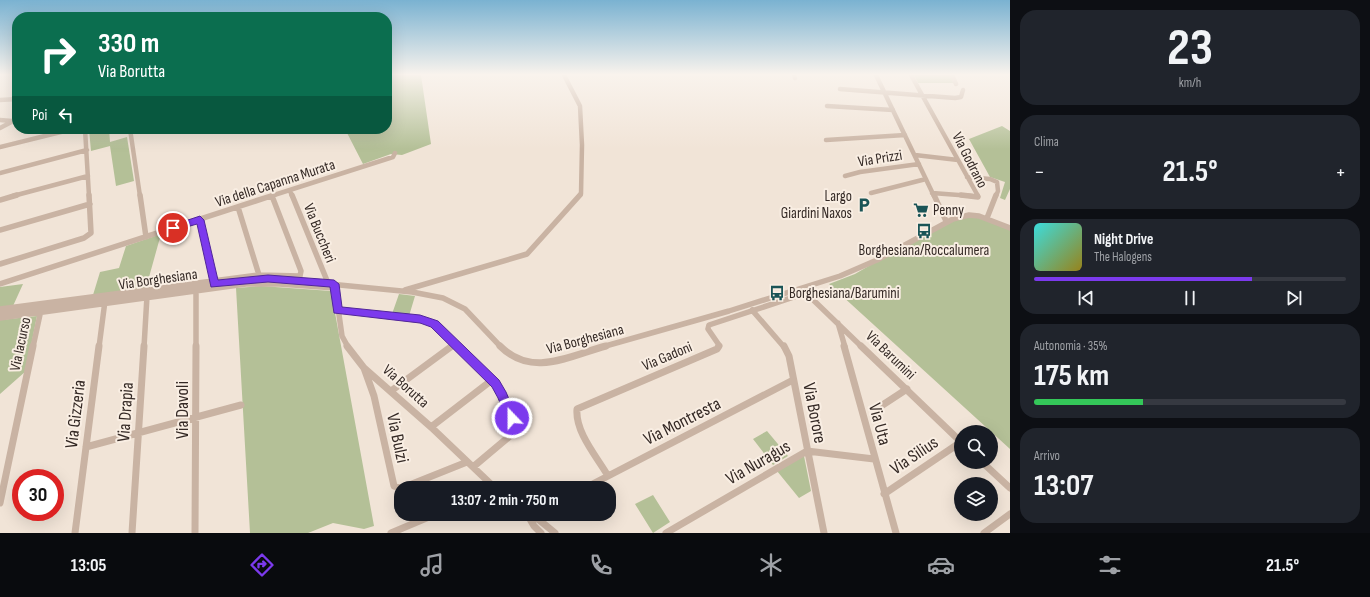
<!DOCTYPE html>
<html lang="it">
<head>
<meta charset="utf-8">
<style>
	:root { --surface:#171b24; --page:#20242c; --text:#f1f3f6; --muted:#9ea1a6; --line:#363941; --accent:#7c3aed }
	body { margin:0; font-family:"Sofia Sans Condensed",sans-serif; background:var(--page); color:var(--text); height:100vh; display:flex; flex-direction:column; font-size:15px; white-space:nowrap }
	* { box-sizing:border-box; margin:0 }
	p { font-size:13px; color:var(--muted) }
	.icon { flex:none; width:22px; height:22px; fill:none; stroke:currentColor; stroke-width:2; stroke-linecap:round; stroke-linejoin:round }
	.map { position:relative; flex:1; overflow:hidden }
	.drawer { display:flex; flex-direction:column; gap:10px; padding:10px; background:#0d0f14; width:360px }
	.drawer>* { flex:none }
	.top-card { position:absolute; left:12px; top:12px; width:380px; height:122px; border-radius:16px; box-shadow:0 4px 16px #0002; background:#0b6e4f; color:#fff; overflow:hidden }
	.controls { position:absolute; left:954px; top:425px; display:grid; gap:8px }
	.controls a { display:grid; place-items:center; width:44px; height:44px; border-radius:50%; background:var(--surface); box-shadow:0 4px 16px #0002; font-size:20px }
	.speed { position:absolute; left:12px; top:469px; display:flex; gap:8px; font-size:20px; font-weight:700; text-align:center }
	.speed>* { display:grid; place-content:center; width:52px; height:52px; border-radius:50%; background:var(--surface); box-shadow:0 4px 16px #0002; line-height:1 }
	.speed .limit { border:6px solid #d22; background:#fff; color:#111 }
	.pin { position:absolute; display:grid; place-items:center; width:34px; height:34px; color:#fff; margin:-17px; border:2px solid #fff; border-radius:50%; box-shadow:0 1px 4px #0007 }
	.me { position:absolute; width:44px; margin:-22px; rotate:338deg; stroke-linejoin:round; filter:drop-shadow(0 0 3px #0008) }
	.turn { display:flex; align-items:center; gap:14px; height:84px; padding:0 20px; font-size:18px }
	.turn .icon { width:52px; height:52px; stroke-width:2.5 }
	.turn b { display:block; font-size:28px; line-height:34px }
	.then { display:flex; align-items:center; height:38px; padding:0 20px; background:#0003; gap:8px; font-size:15px }
	.big { font-size:30px; font-weight:700; line-height:1.1 }
	.drawer .tile { flex:1; display:flex; flex-direction:column; justify-content:center; gap:6px; min-width:0; padding:0 14px; border-radius:16px; background:var(--page) }
	.drawer .dial { align-items:center; gap:0 }
	.dial b { font-size:52px; line-height:1 }
	.song { display:flex; align-items:center; gap:12px }
	.cover { width:48px; height:48px; border-radius:6px; background:linear-gradient(135deg,hsl(180 70% 55%),hsl(50 70% 35%)) }
	.played { height:4px; border-radius:2px; background:linear-gradient(90deg,var(--accent) 70%,var(--line) 70%) }
	.keys { display:flex; justify-content:space-around; direction:ltr }
	.heat { display:flex; justify-content:space-between; align-items:center; font-size:22px; direction:ltr }
	.charge { height:6px; border-radius:3px; background:linear-gradient(90deg,#34c759 35%,var(--line) 0) }
	.trip { position:absolute; left:394px; top:481px; width:222px; height:40px; border-radius:16px; background:var(--surface); box-shadow:0 4px 16px #0002; font-weight:700; line-height:40px; text-align:center }
	.menu { display:flex; height:64px; justify-content:space-around; align-items:center; background:#090b0e; color:var(--muted) }
	.menu .icon { width:28px; height:28px }
	.menu .on { color:var(--accent) }
	.menu b { font-size:18px; color:var(--text) }
	main { display:flex; flex:1; min-height:0 }
	.map>svg:first-child { display:block }
	.green { fill:#b4c097 }
	.lines { fill:none; stroke-linecap:round; stroke-linejoin:round }
	.minor-far2 { stroke:#c9b3a3; stroke-width:4.5 }
	.minor-far1 { stroke:#c9b3a3; stroke-width:5.5 }
	.minor { stroke:#c9b3a3; stroke-width:7 }
	.route { fill:#7c3aed; stroke:#51269a }
	.labels { text-anchor:middle; stroke-width:4; stroke-linejoin:round; paint-order:stroke }
	.street-label { font-size:15px; fill:#342925; stroke:#f9eee3 }
	.poi-label { font-size:15px; fill:#342925; stroke:#f9eee3; text-anchor:start }
	.near-street-label { font-size:18px; fill:#342925; stroke:#f9eee3 }
</style>
</head>
<body>
<main>
<div class="map">
<svg width="1010" height="533" viewBox="0 0 1010 533">
	<rect width="100%" height="100%" fill="#f1e4d7"/>
	<path class="green" d="M387,75H421L431,144L402,155L391,154L363,164L345,129H387Z
		M914,75H951L955,83H918Z
		M1002,126L1010,131V189L1005,200L1000,198L1005,182L990,177L969,139Z
		M89,129H109L110,142L127,137L134,181L116,186L110,146L91,151Z
		M972,215L1010,228V449L829,284L855,274L946,221Z
		M161,234L146,288L93,295L100,272L119,268L126,246Z
		M23,284L13,306L0,308V287Z
		M261,286L331,291L374,526L364,529L333,523L308,533H250L236,288Z
		M399,294L415,296L409,316L392,314Z
		M37,316L26,371L0,394V320Z
		M767,431L788,456L773,465L753,439Z
		M804,456L811,491L799,498L777,471Z
		M653,495L670,522L653,533L635,504Z"/>
	<g class="lines">
		<path class="minor-far2" d="M564,75L580,106L582,145L581,194L579,196
			M794,75L795,78
			M876,75L934,196
			M911,75L978,196
			M952,75L956,84
			M840,89L955,98L961,97L963,90
			M0,100L17,99
			M827,106L893,110
			M0,120L12,121
			M0,128L17,119
			M85,129L89,196
			M130,129L140,196
			M826,140L905,135
			M0,147L73,129
			M915,155L958,160
			M0,173L87,150
			M845,176L860,172L919,164
			M967,177L990,179L997,182L998,191L996,196
			M290,191L292,196
			M871,193L926,179
			M932,193L972,196
			M13,196L88,176
			M271,196L393,157L395,153"/>
		<path class="minor-far1" d="M140,195L146,237
			M292,195L328,283
			M934,195L946,221
			M961,195L978,197L977,195
			M0,200L17,195
			M238,207L259,275
			M987,218L996,195
			M200,220L214,284
			M0,230L90,204
			M0,264L84,238L91,233L89,195
			M0,284L274,195
			M335,286L342,336L348,347
			M405,290L527,254L580,195
			M805,292L862,347
			M0,309L259,275L300,276L301,271L272,196
			M338,310L431,322L440,327L460,347
			M752,310L784,347
			M0,314L239,281L288,280L412,292L443,298L465,309L501,347
			M0,318L246,284H279L335,288
			M838,323L845,347
			M33,347L41,310
			M99,347L105,301
			M144,347L147,296
			M196,347V289
			M451,347L455,344
			M602,347L729,311L840,276L877,260L953,219L969,215L979,216L1010,228
			M718,347L719,345L708,329L709,325L806,293"/>
		<path class="minor" d="M347,346L364,368L431,427L495,488
			M459,346L497,385L517,430L473,467
			M500,346C532,378 569,356 606,346
			M784,346L789,356L824,533
			M844,346L896,533
			M861,346L961,442
			M364,368L374,396L394,486L402,488L467,462
			M391,391L452,346
			M878,408L907,389
			M431,427L492,380
			M86,447L241,405
			M982,462L1010,488
			M608,476C597,457 575,432 577,409L717,349L719,346
			M585,488L793,380
			M884,494L961,442
			M0,503L33,346
			M527,514L534,526L541,533
			M530,517L538,519L555,533
			M75,533L99,346
			M132,533L144,346
			M195,533L196,346
			M391,533L436,514
			M666,533L807,451L874,459
			M984,533L1010,514"/>
	</g>
	<linearGradient id="sky" x2="0" y2="1"><stop stop-color="#7ab2d1"/><stop offset="0.5" stop-color="#f9f3ed"/><stop offset="1" stop-color="#f9f3ed" stop-opacity="0"/></linearGradient>
	<rect width="1010" height="149" fill="url(#sky)"/>
	<path class="route" d="M200,216L204,220L218,280L268,275L334,280L339,284L342,307L420,315L438,321L499,380L506,392L517,418L516,422L512,423L508,422L498,398L492,387L431,327L420,323L334,313L330,287L268,282L211,287L197,224L173,231L169,228L170,226Z"/>
	<defs>
		<g id="parking-bare" transform="scale(1.2)"><path d="M-3.5-5.5H1a3.5 3.5 0 0 1 0 7H-1V5.5H-3.5ZM-1-3.4V-.6H.8a1.4 1.4 0 0 0 0-2.8Z" fill="#1a5456" stroke="#f9eee3" stroke-width="2.5" paint-order="stroke"/></g>
		<g id="supermarket-bare" transform="scale(1.2)"><path d="M-6-5.5h2.5l.6 2H6L4.5 2H-2.5L-4.4-4H-6ZM-1.5 3.2a1.3 1.3 0 1 0 .1 0ZM3 3.2a1.3 1.3 0 1 0 .1 0Z" fill="#1a5456" stroke="#f9eee3" stroke-width="2.5" paint-order="stroke"/></g>
		<g id="bus-bare" transform="scale(1.2)"><path d="M-5-6H5V4H4V6H2V4H-2V6H-4V4H-5ZM-3.5-4V0h7V-4ZM-3.5 1.2v1.5H-2V1.2ZM2 1.2v1.5H3.5V1.2Z" fill="#1a5456" stroke="#f9eee3" stroke-width="2.5" paint-order="stroke"/></g>
	</defs>
	<g fill-rule="evenodd">
		<use href="#parking-bare" x="864" y="205"/>
		<use href="#supermarket-bare" x="921" y="210"/>
		<use href="#bus-bare" x="924" y="231"/>
		<use href="#bus-bare" x="777" y="293"/>
	</g>
	<g class="labels">
		<g class="street-label">
			<text transform="translate(880 158) rotate(-9)" y="5">Via Prizzi</text>
			<text transform="translate(970 160) rotate(63)" y="5">Via Godrano</text>
			<text transform="translate(275 183) rotate(-18)" y="5">Via della Capanna Murata</text>
			<text transform="translate(320 233) rotate(68)" y="5">Via Buccheri</text>
			<text transform="translate(158 279) rotate(-8)" y="5">Via Borghesiana</text>
			<text transform="translate(585 339) rotate(-15)" y="5">Via Borghesiana</text>
			<text transform="translate(20 344) rotate(-78)" y="5">Via Iacurso</text>
			<text transform="translate(891 355) rotate(44)" y="5">Via Barumini</text>
			<text transform="translate(667 356) rotate(-23)" y="5">Via Gadoni</text>
			<text transform="translate(406 386) rotate(42)" y="5">Via Borutta</text>
		</g>
		<g class="poi-label">
			<text x="852" y="201" text-anchor="end">Largo<tspan x="852" dy="17">Giardini Naxos</tspan></text>
			<text x="933" y="215">Penny</text>
			<text x="924" y="255" text-anchor="middle">Borghesiana/Roccalumera</text>
			<text x="789" y="298">Borghesiana/Barumini</text>
		</g>
		<g class="near-street-label">
			<text transform="translate(182 410) rotate(-90)" y="6">Via Davoli</text>
			<text transform="translate(125 412) rotate(-86)" y="6">Via Drapia</text>
			<text transform="translate(815 413) rotate(79)" y="6">Via Borore</text>
			<text transform="translate(75 414) rotate(-83)" y="6">Via Gizzeria</text>
			<text transform="translate(682 421) rotate(-27)" y="6">Via Montresta</text>
			<text transform="translate(880 424) rotate(75)" y="6">Via Uta</text>
			<text transform="translate(398 438) rotate(78)" y="6">Via Bulzi</text>
			<text transform="translate(914 455) rotate(-34)" y="6">Via Silius</text>
			<text transform="translate(758 462) rotate(-30)" y="6">Via Nuragus</text>
		</g>
	</g>
</svg>
<div class="controls">
<a><svg class="icon" aria-label="search" viewBox="0 0 24 24"><circle cx="10" cy="10" r="6"/><path d="M15 15l6 6"/></svg></a>
<a><svg class="icon" aria-label="layers" viewBox="0 0 24 24"><path d="M12 4l9 5-9 5-9-5zM3 14l9 5 9-5"/></svg></a>
</div>
<div class="speed"><div class="limit">30</div></div>
<div class="pin" style="left:173px;top:228px;background:#d93025"><svg class="icon" aria-label="arrive" viewBox="0 0 24 24"><path d="M6 21V4h12l-3 4 3 4H6"/></svg></div>
<svg class="me" style="left:512px;top:418px" viewBox="-20 -20 40 40"><circle r="17" fill="#7c3aed" stroke="#fff" stroke-width="3"/><path d="M0-11L8 9 0 5-8 9z" fill="#fff"/></svg>
<div class="trip">13:07 · 2 min · 750 m</div>
<div class="top-card">
<div class="turn"><svg class="icon" aria-label="right" viewBox="0 0 24 24"><path d="M7 20v-9h11M14 6l5 5-5 5"/></svg><div><b>330 m</b>Via Borutta</div></div>
<div class="then">Poi<svg class="icon" aria-label="left" viewBox="0 0 24 24"><path d="M17 20v-9H6M10 6l-5 5 5 5"/></svg></div>
</div>
</div>
<section class="drawer">
<div class="tile dial"><b>23</b><p>km/h</p></div>
<div class="tile"><p>Clima</p>
<div class="heat"><a>−</a><b class="big">21.5°</b><a>+</a></div>
</div>
<div class="tile">
<div class="song"><i class="cover"></i><div><b>Night Drive</b><p>The Halogens</p></div></div>
<div class="played"></div>
<div class="keys"><svg class="icon" aria-label="previous" viewBox="0 0 24 24"><path d="M18 5L8 12l10 7zM5 5v14"/></svg><svg class="icon" aria-label="pause" viewBox="0 0 24 24"><path d="M8 5v14M16 5v14"/></svg><svg class="icon" aria-label="next" viewBox="0 0 24 24"><path d="M6 5l10 7-10 7zM19 5v14"/></svg></div>
</div>
<div class="tile"><p>Autonomia · 35%</p><b class="big">175 km</b><div class="charge"></div></div>
<div class="tile"><p>Arrivo</p><b class="big">13:07</b></div>
</section>
</main>
<nav class="menu">
<b>13:05</b>
<svg class="icon on" aria-label="directions" viewBox="0 0 24 24"><path d="M12 3l9 9-9 9-9-9zM9 14v-3h6M13 9l2 2-2 2"/></svg>
<svg class="icon" aria-label="music" viewBox="0 0 24 24"><path d="M9 18V5l10-2v13"/><circle cx="6" cy="18" r="3"/><circle cx="16" cy="16" r="3"/></svg>
<svg class="icon" aria-label="phone" viewBox="0 0 24 24"><path d="M5 4h4l2 5-3 2q2 4 5 5l2-3 5 2v4C11 20 4 13 5 4z"/></svg>
<svg class="icon" aria-label="climate" viewBox="0 0 24 24"><path d="M12 3v18M4 7l16 10M4 17L20 7"/></svg>
<svg class="icon" aria-label="car" viewBox="0 0 24 24"><path d="M5 17H2v-5l4-1 3-4h7l3 4 3 1v5h-3M9 17h6M6 11h13"/><circle cx="7" cy="17" r="2"/><circle cx="17" cy="17" r="2"/></svg>
<svg class="icon" aria-label="filters" viewBox="0 0 24 24"><path d="M4 7h16M4 17h16"/><circle cx="9" cy="7" r="2"/><circle cx="15" cy="17" r="2"/></svg>
<b>21.5°</b>
</nav>
</body>
</html>
